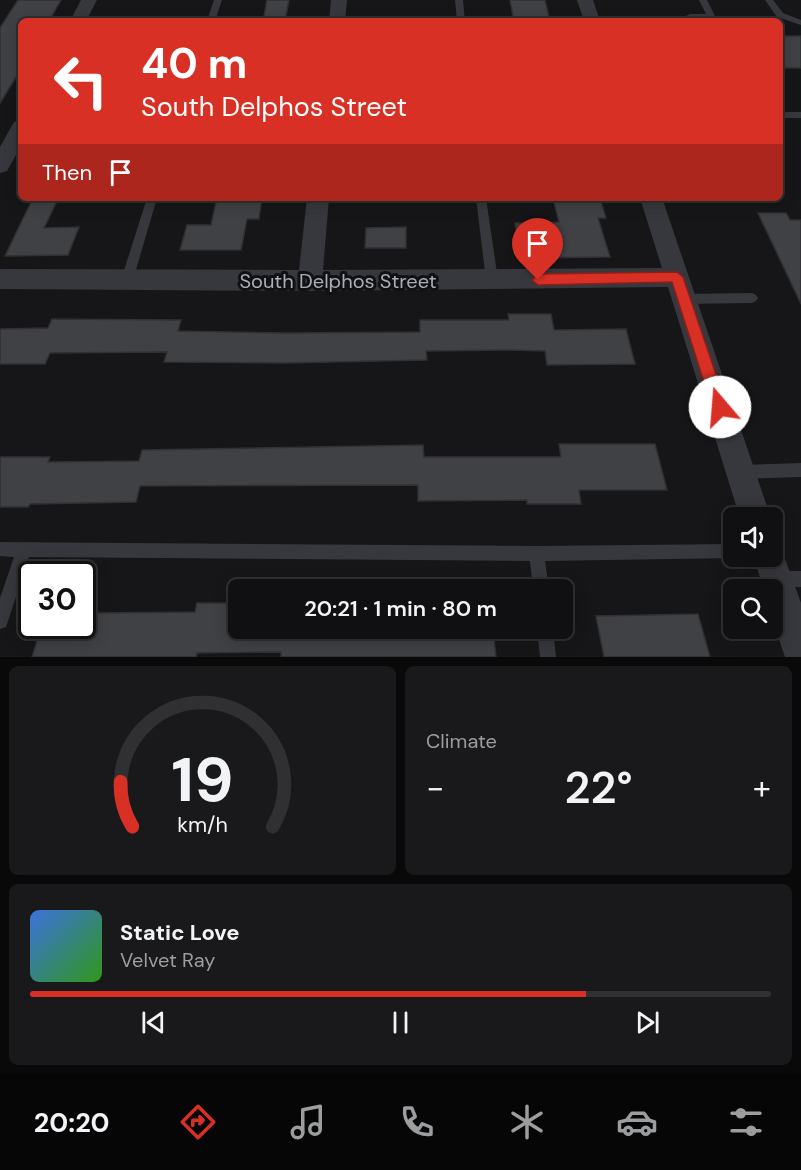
<!DOCTYPE html>
<html lang="en">
<head>
<meta charset="utf-8">
<style>
	:root { --surface:#101012; --page:#19191b; --text:#f1f3f6; --muted:#9c9d9f; --line:#303032; --accent:#d93025 }
	body { margin:0; font-family:"DM Sans",sans-serif; background:var(--page); color:var(--text); height:100vh; display:flex; flex-direction:column; font-size:22px; white-space:nowrap }
	* { box-sizing:border-box; margin:0 }
	p { font-size:20px; color:var(--muted) }
	.icon { flex:none; width:33px; height:33px; fill:none; stroke:currentColor; stroke-width:2; stroke-linecap:round; stroke-linejoin:round }
	.map { position:relative; height:657px; overflow:hidden }
	.sheet { display:flex; flex-direction:column; gap:9px; padding:9px; background:#09090a; flex:1 }
	.sheet>* { flex:none }
	.top-card { position:absolute; left:18px; top:18px; width:765px; height:183px; border-radius:9px; box-shadow:0 3px 15px #0003,0 0 0 2px var(--line); background:#d93025; color:#fff; overflow:hidden }
	.buttons { position:absolute; left:723px; top:507px; display:grid; gap:12px }
	.buttons a { display:grid; place-items:center; width:60px; height:60px; border-radius:9px; background:var(--surface); box-shadow:0 3px 15px #0003,0 0 0 2px var(--line); font-size:30px }
	.speed { position:absolute; left:18px; top:561px; display:flex; gap:12px; font-size:30px; font-weight:700; text-align:center }
	.speed>* { display:grid; place-content:center; width:78px; height:78px; border-radius:50%; background:var(--surface); box-shadow:0 3px 15px #0003,0 0 0 2px var(--line); line-height:1 }
	.speed .limit { border:3px solid #111; border-radius:9px; background:#fff; color:#111 }
	.pin { position:absolute; display:grid; place-items:center; width:51px; height:51px; color:#fff; margin:-62px -26px; border-radius:50% 50% 50% 0; rotate:-45deg; box-shadow:0 0 6px #0007 }
	.pin .icon { rotate:45deg }
	.me { position:absolute; width:66px; margin:-33px; rotate:342deg; stroke-linejoin:round; filter:drop-shadow(0 0 4px #0008) }
	.turn { display:flex; align-items:center; gap:21px; height:126px; padding:0 24px; font-size:27px }
	.turn .icon { width:78px; height:78px; stroke-width:2.5 }
	.turn b { display:block; font-size:42px; line-height:51px }
	.then { display:flex; align-items:center; height:57px; padding:0 24px; background:#0003; gap:12px; font-size:22px }
	.big { font-size:45px; font-weight:600; line-height:1.1 }
	.sheet .card { flex:1; display:flex; flex-direction:column; justify-content:center; gap:9px; min-width:0; padding:0 21px; border-radius:9px; background:var(--page) }
	.sheet .dial { align-items:center; gap:0 }
	.dial svg { height:156px; overflow:visible; fill:none; stroke:var(--line); stroke-width:7; stroke-linecap:round; text-anchor:middle }
	.dial text { fill:var(--text); stroke:none }
	.song { display:flex; align-items:center; gap:18px }
	.cover { width:72px; height:72px; border-radius:9px; background:linear-gradient(135deg,hsl(220 70% 55%),hsl(110 70% 35%)) }
	.played { height:6px; border-radius:3px; background:linear-gradient(90deg,var(--accent) 75%,var(--line) 75%) }
	.keys { display:flex; justify-content:space-around; direction:ltr }
	.heat { display:flex; justify-content:space-between; align-items:center; font-size:33px; direction:ltr }
	.sheet .tiles { flex:1; display:grid; gap:9px; grid-template-columns:1fr 1fr }
	.card:last-child { grid-column:span 2 }
	.trip { position:absolute; left:228px; top:579px; width:345px; height:60px; border-radius:9px; background:var(--surface); box-shadow:0 3px 15px #0003,0 0 0 2px var(--line); font-weight:600; line-height:60px; text-align:center }
	.tabs { display:flex; height:96px; justify-content:space-around; align-items:center; background:#060607; color:var(--muted) }
	.tabs .icon { width:42px; height:42px }
	.tabs .on { color:var(--accent) }
	.tabs b { font-size:27px; color:var(--text) }
	.map>svg:first-child { display:block }
	.building { fill:#404145; stroke:#303034; stroke-width:1.5 }
	.lines { fill:none; stroke-linecap:round; stroke-linejoin:round }
	.lane { fill:#37383d; fill-rule:evenodd }
	.street { fill:#37383d; fill-rule:evenodd }
	.route { fill:#d93025; stroke:#8d1f18; stroke-width:1.5 }
	.labels { text-anchor:middle; stroke-width:6; stroke-linejoin:round; paint-order:stroke }
	.street-label { font-size:20px; fill:#a8adb8; stroke:#111113 }
</style>
</head>
<body>
<div class="map">
<svg width="801" height="657" viewBox="0 0 801 657">
	<rect width="100%" height="100%" fill="#161618"/>
	<path class="building" d="M18,0H61L49,21H21V69L0,103V28Z
		M267,0H289L285,21H263Z
		M510,0H545L550,21H514Z
		M780,36H801V68H780Z
		M33,198L58,199L44,228L79,227L68,255L5,256Z
		M217,198H262L259,219H247L241,250H180L187,225H211Z
		M553,198H600L606,218H598L610,257L520,258L515,223L559,222Z
		M758,213H786L790,220H801V304Z
		M406,227V248H365L366,228Z
		M508,314H551L554,330L626,329L635,364L547,365L545,351L509,350L426,351L427,360L285,363L164,362L167,352L50,353L45,364H0V329L48,328L52,319L181,320L178,331L288,333L420,332V320H509Z
		M559,444H655L667,490H579L581,504H527V500L418,501V485L140,486L136,502L30,504L28,507H0V457H50L48,462L139,461L142,450L423,445L424,457H561Z
		M197,603H238V628L493,629L496,657H281V652L197,653L196,657H32L41,628L92,627L96,613L195,612Z
		M698,614L710,657H604L596,616Z"/>
	<g class="lines">
		<path class="lane" d="M214,0H222L215,21H207Z
			M455,0H463L465,21H457Z
			M699,0H707L715,16L714,18H687L686,16L690,14H706Z
			M765,0H773L783,13L801,20V25L777,17Z
			M780,112H801V118H780Z
			M147,198H157L133,280L127,285L121,280Z
			M476,198H486L498,280L492,285L486,280Z
			M752,293L756,295L758,298L756,301L752,303L684,304L680,302L678,299L680,296L684,294Z
			M801,463V477L741,479L736,477L734,472L736,467L741,465Z
			M0,542L537,546L734,544V556H739L734,558L545,561L549,590H533L530,561L29,557L8,621L6,627L0,629V598L14,557L0,556Z
			M778,571H801V587H778L773,584L770,579L773,574Z
			M537,628H553L556,657H540Z"/>
		<path class="street" d="M81,0H97L86,21H70Z
			M331,0H347L345,21H329Z
			M577,0H593L600,21H584Z
			M21,120V146L7,171L0,173V147L14,122Z
			M307,198H329L323,270L662,268L640,198H662L771,518H740L668,287L310,291L0,289V269L299,270Z
			M772,541L780,545L801,603V657H785L772,618V590H764L753,556H772Z"/>
	</g>
	<path class="route" d="M677,272L683,277L727,407L720,414L712,407L672,282L538,285L532,280L538,274Z"/>
	<g class="labels">
		<g class="street-label">
			<text x="338" y="288">South Delphos Street</text>
		</g>
	</g>
</svg>
<div class="buttons">
<a><svg class="icon" aria-label="sound" viewBox="0 0 24 24"><path d="M4 9h4l5-4v14l-5-4H4zM17 9q2 3 0 6"/></svg></a>
<a><svg class="icon" aria-label="search" viewBox="0 0 24 24"><circle cx="10" cy="10" r="6"/><path d="M15 15l6 6"/></svg></a>
</div>
<div class="speed"><div class="limit">30</div></div>
<div class="pin" style="left:538px;top:280px;background:#d93025"><svg class="icon" aria-label="arrive" viewBox="0 0 24 24"><path d="M6 21V4h12l-3 4 3 4H6"/></svg></div>
<svg class="me" style="left:720px;top:407px" viewBox="-20 -20 40 40"><circle r="19" fill="#fff"/><path d="M0-13L10 11 0 6-10 11z" fill="#d93025"/></svg>
<div class="trip">20:21 · 1 min · 80 m</div>
<div class="top-card">
<div class="turn"><svg class="icon" aria-label="left" viewBox="0 0 24 24"><path d="M17 20v-9H6M10 6l-5 5 5 5"/></svg><div><b>40 m</b>South Delphos Street</div></div>
<div class="then">Then<svg class="icon" aria-label="arrive" viewBox="0 0 24 24"><path d="M6 21V4h12l-3 4 3 4H6"/></svg></div>
</div>
</div>
<section class="sheet">
<div class="tiles">
<div class="card dial"><svg viewBox="0 0 100 80">
<path d="M14 69A42 42 0 1 1 86 69"/>
<path d="M14 69A42 42 0 0 1 8 46" stroke="#d93025"/>
<text x="50" y="56" font-size="32" font-weight="700">19</text>
<text x="50" y="72" font-size="11">km/h</text>
</svg></div>
<div class="card"><p>Climate</p>
<div class="heat"><a>−</a><b class="big">22°</b><a>+</a></div>
</div>
<div class="card">
<div class="song"><i class="cover"></i><div><b>Static Love</b><p>Velvet Ray</p></div></div>
<div class="played"></div>
<div class="keys"><svg class="icon" aria-label="previous" viewBox="0 0 24 24"><path d="M18 5L8 12l10 7zM5 5v14"/></svg><svg class="icon" aria-label="pause" viewBox="0 0 24 24"><path d="M8 5v14M16 5v14"/></svg><svg class="icon" aria-label="next" viewBox="0 0 24 24"><path d="M6 5l10 7-10 7zM19 5v14"/></svg></div>
</div>
</div>
</section>
<nav class="tabs">
<b>20:20</b>
<svg class="icon on" aria-label="directions" viewBox="0 0 24 24"><path d="M12 3l9 9-9 9-9-9zM9 14v-3h6M13 9l2 2-2 2"/></svg>
<svg class="icon" aria-label="music" viewBox="0 0 24 24"><path d="M9 18V5l10-2v13"/><circle cx="6" cy="18" r="3"/><circle cx="16" cy="16" r="3"/></svg>
<svg class="icon" aria-label="phone" viewBox="0 0 24 24"><path d="M5 4h4l2 5-3 2q2 4 5 5l2-3 5 2v4C11 20 4 13 5 4z"/></svg>
<svg class="icon" aria-label="climate" viewBox="0 0 24 24"><path d="M12 3v18M4 7l16 10M4 17L20 7"/></svg>
<svg class="icon" aria-label="car" viewBox="0 0 24 24"><path d="M5 17H2v-5l4-1 3-4h7l3 4 3 1v5h-3M9 17h6M6 11h13"/><circle cx="7" cy="17" r="2"/><circle cx="17" cy="17" r="2"/></svg>
<svg class="icon" aria-label="filters" viewBox="0 0 24 24"><path d="M4 7h16M4 17h16"/><circle cx="9" cy="7" r="2"/><circle cx="15" cy="17" r="2"/></svg>
</nav>
</body>
</html>
